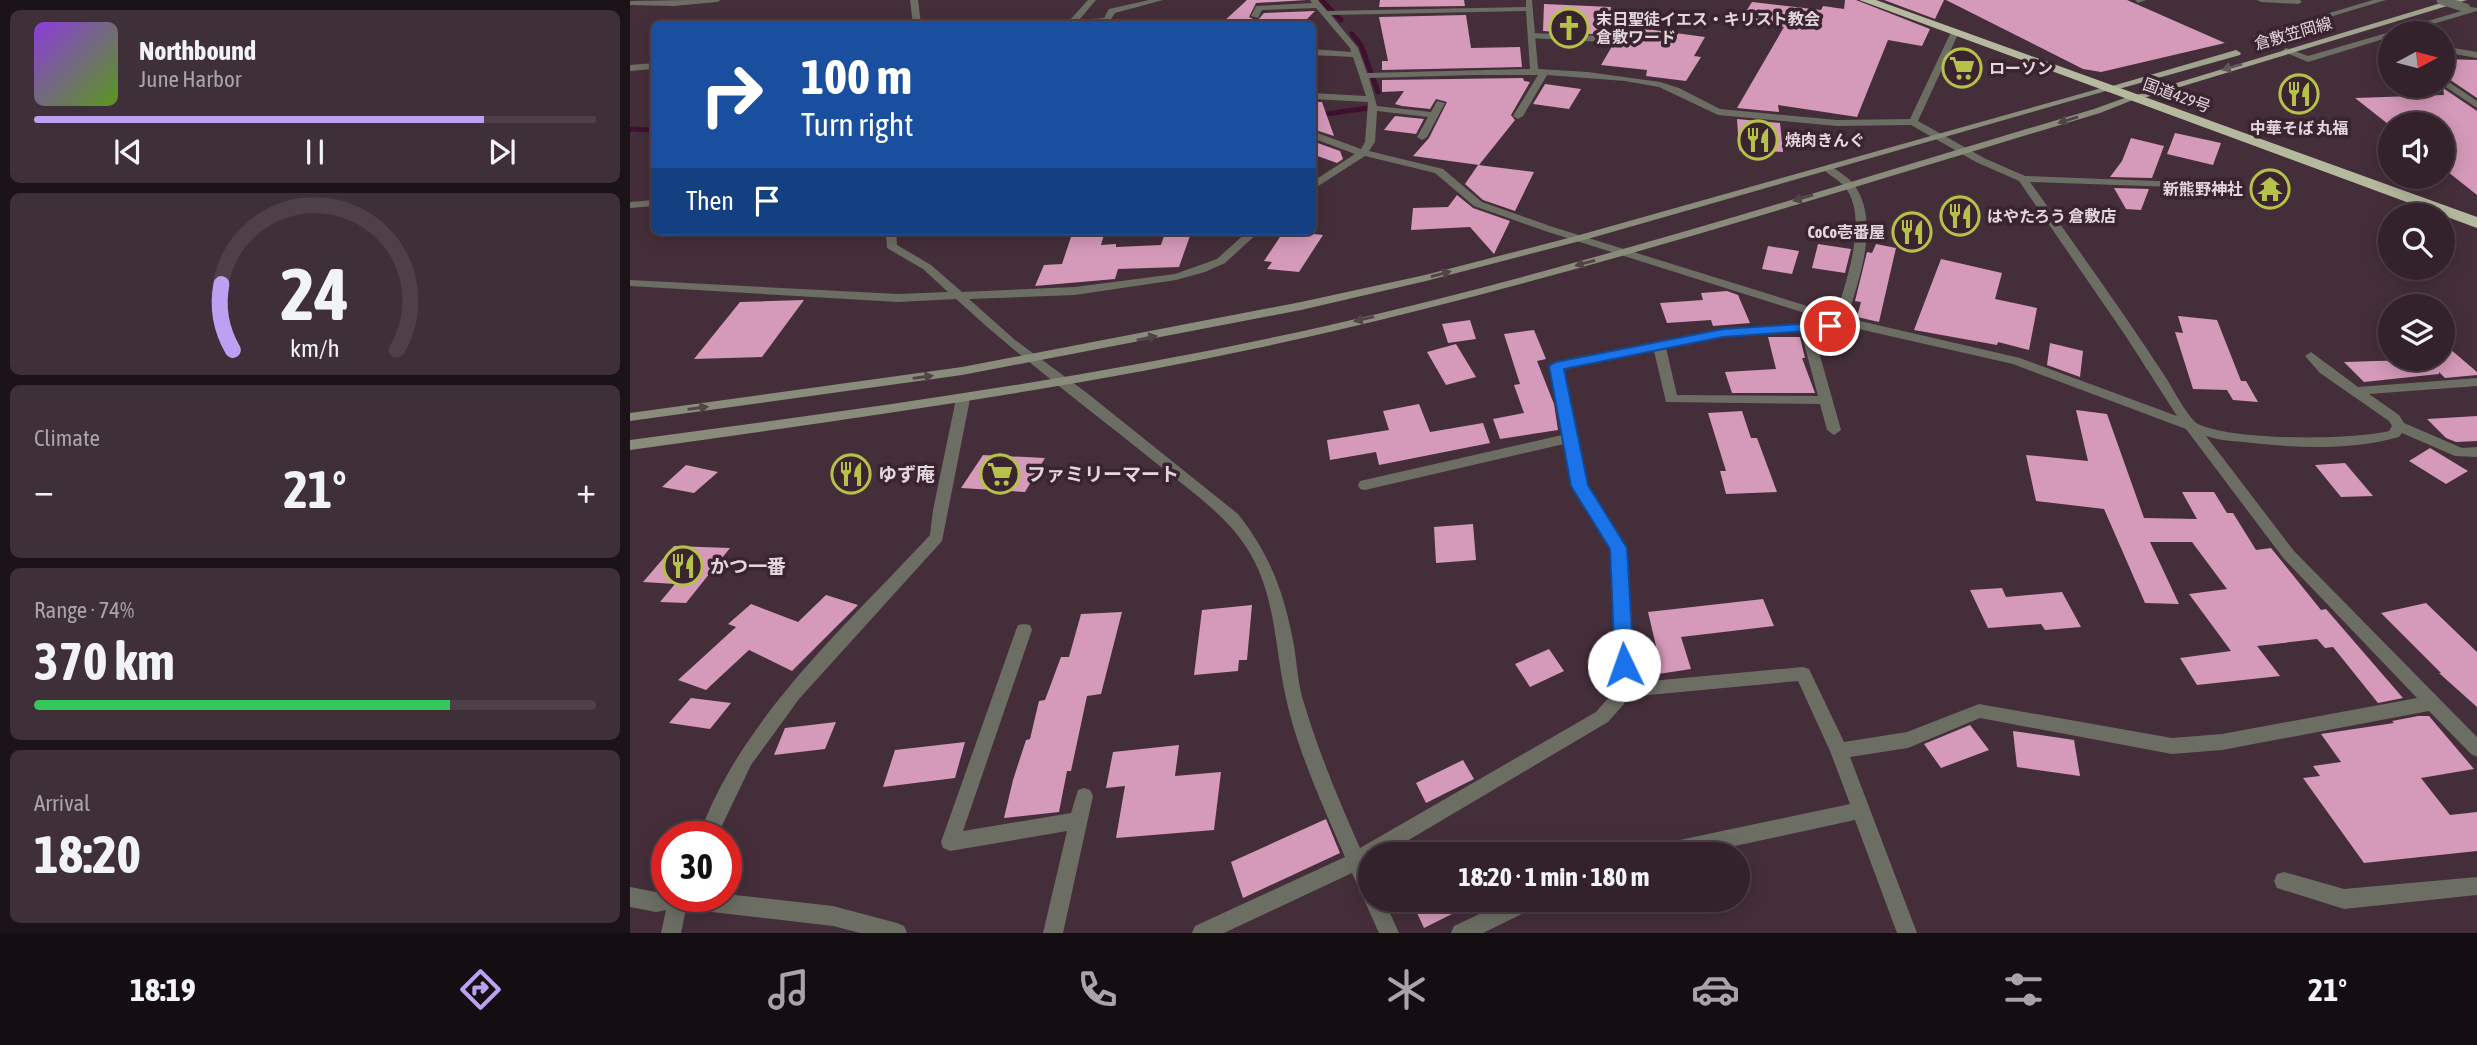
<!DOCTYPE html>
<html lang="en">
<head>
<meta charset="utf-8">
<style>
	:root { --surface:#33222c; --page:#3e2f38; --text:#f1f3f6; --muted:#a9a4a9; --line:#4e3f48; --accent:#bca0f2 }
	body { margin:0; font-family:"Asap Condensed","Noto Sans JP",sans-serif; background:var(--page); color:var(--text); height:100vh; display:flex; flex-direction:column; font-size:26px; white-space:nowrap }
	* { box-sizing:border-box; margin:0 }
	p { font-size:23px; color:var(--muted) }
	.icon { flex:none; width:38px; height:38px; fill:none; stroke:currentColor; stroke-width:2; stroke-linecap:round; stroke-linejoin:round }
	.map { position:relative; flex:1; overflow:hidden }
	.panel { display:flex; flex-direction:column; gap:10px; padding:10px; background:#1c1318; width:630px }
	.panel>* { flex:none }
	.guide { position:absolute; left:21px; top:21px; width:665px; height:214px; border-radius:10px; box-shadow:0 4px 18px #0003,0 0 0 2px var(--line); background:#1a4fa0; color:#fff; overflow:hidden }
	.needle { width:46px; rotate:83deg }
	.fabs { position:absolute; left:1748px; top:21px; display:grid; gap:14px }
	.fabs a { display:grid; place-items:center; width:77px; height:77px; border-radius:50%; background:var(--surface); box-shadow:0 4px 18px #0003,0 0 0 2px var(--line); font-size:35px }
	.speed { position:absolute; left:21px; top:821px; display:flex; gap:14px; font-size:35px; font-weight:700; text-align:center }
	.speed>* { display:grid; place-content:center; width:91px; height:91px; border-radius:50%; background:var(--surface); box-shadow:0 4px 18px #0003,0 0 0 2px var(--line); line-height:1 }
	.speed .limit { border:10px solid #d22; background:#fff; color:#111 }
	.pin { position:absolute; display:grid; place-items:center; width:60px; height:60px; color:#fff; margin:-30px; border:4px solid #fff; border-radius:50%; box-shadow:0 2px 7px #0007 }
	.me { position:absolute; width:77px; margin:-38px; rotate:357deg; stroke-linejoin:round; filter:drop-shadow(0 0 5px #0008) }
	.turn { display:flex; align-items:center; gap:24px; height:147px; padding:0 35px; font-size:32px }
	.turn .icon { width:91px; height:91px; stroke-width:2.5 }
	.turn b { display:block; font-size:49px; line-height:60px }
	.then { display:flex; align-items:center; height:66px; padding:0 35px; background:#0003; gap:14px; font-size:26px }
	.big { font-size:52px; font-weight:700; line-height:1.1 }
	.panel .widget { flex:1; display:flex; flex-direction:column; justify-content:center; gap:10px; min-width:0; padding:0 24px; border-radius:10px; background:var(--page) }
	.panel .dial { align-items:center; gap:0 }
	.dial svg { height:182px; overflow:visible; fill:none; stroke:var(--line); stroke-width:7; stroke-linecap:round; text-anchor:middle }
	.dial text { fill:var(--text); stroke:none }
	.song { display:flex; align-items:center; gap:21px }
	.cover { width:84px; height:84px; border-radius:10px; background:linear-gradient(135deg,hsl(270 70% 55%),hsl(90 70% 35%)) }
	.played { height:7px; border-radius:4px; background:linear-gradient(90deg,var(--accent) 80%,var(--line) 80%) }
	.keys { display:flex; justify-content:space-around; direction:ltr }
	.heat { display:flex; justify-content:space-between; align-items:center; font-size:38px; direction:ltr }
	.charge { height:10px; border-radius:5px; background:linear-gradient(90deg,#34c759 74%,var(--line) 0) }
	.trip { position:absolute; left:728px; top:842px; width:392px; height:70px; border-radius:35px; background:var(--surface); box-shadow:0 4px 18px #0003,0 0 0 2px var(--line); font-weight:700; line-height:70px; text-align:center }
	.dock { display:flex; height:112px; justify-content:space-around; align-items:center; background:#140e12; color:var(--muted) }
	.dock .icon { width:49px; height:49px }
	.dock .selected { color:var(--accent) }
	.dock b { font-size:32px; color:var(--text) }
	main { display:flex; flex:1; min-height:0 }
	.map>svg:first-child { display:block }
	.lines { fill:none; stroke-linecap:round; stroke-linejoin:round }
	.stream { stroke:#400f2e; stroke-width:5 }
	.building { fill:#d599ba }
	.lane { fill:#6c6e63; fill-rule:evenodd }
	.street { fill:#6c6e63; fill-rule:evenodd }
	.secondary { fill:#898c7b; fill-rule:evenodd }
	.primary { fill:#a0a48e; fill-rule:evenodd }
	.highway { fill:#b5b99e; fill-rule:evenodd }
	.street-bridge { stroke:#6c6e63; stroke-width:9 }
	.oneway { fill:#625756 }
	.oneway2 { fill:#514346 }
	.route { fill:#1a73e8; stroke:#114b97; stroke-width:2 }
	.labels { text-anchor:middle; stroke-width:7; stroke-linejoin:round; paint-order:stroke }
	.far-poi-label { font-size:16px; font-weight:bold; fill:#e4d6dd; stroke:#392430; text-anchor:start }
	.far-street-label { font-size:16px; fill:#e4d6dd; stroke:#392430 }
	.poi-label { font-size:19px; font-weight:bold; fill:#e4d6dd; stroke:#392430; text-anchor:start }
</style>
</head>
<body>
<main>
<section class="panel">
<div class="widget">
<div class="song"><i class="cover"></i><div><b>Northbound</b><p>June Harbor</p></div></div>
<div class="played"></div>
<div class="keys"><svg class="icon" aria-label="previous" viewBox="0 0 24 24"><path d="M18 5L8 12l10 7zM5 5v14"/></svg><svg class="icon" aria-label="pause" viewBox="0 0 24 24"><path d="M8 5v14M16 5v14"/></svg><svg class="icon" aria-label="next" viewBox="0 0 24 24"><path d="M6 5l10 7-10 7zM19 5v14"/></svg></div>
</div>
<div class="widget dial"><svg viewBox="0 0 100 80">
<path d="M14 69A42 42 0 1 1 86 69"/>
<path d="M14 69A42 42 0 0 1 9 40" stroke="#bca0f2"/>
<text x="50" y="56" font-size="32" font-weight="700">24</text>
<text x="50" y="72" font-size="11">km/h</text>
</svg></div>
<div class="widget"><p>Climate</p>
<div class="heat"><a>−</a><b class="big">21°</b><a>+</a></div>
</div>
<div class="widget"><p>Range · 74%</p><b class="big">370 km</b><div class="charge"></div></div>
<div class="widget"><p>Arrival</p><b class="big">18:20</b></div>
</section>
<div class="map">
<svg width="1847" height="933" viewBox="0 0 1847 933">
	<rect width="100%" height="100%" fill="#442e3a"/>
	<g class="lines">
		<path class="stream" d="M691,0L711,20
			M722,34L731,45L748,92
			M689,115L738,108
			M0,129L24,130"/>
	</g>
	<path class="building" d="M617,0H677L626,3L619,17L627,21L634,13L685,11L672,24H591Z
		M750,0H834L835,6L749,7Z
		M1215,0H1226L1300,29L1292,46L1258,40L1227,117L1148,105L1149,112L1107,108L1154,27L1110,21L1122,2L1191,10L1193,6L1214,9Z
		M1254,0H1314L1305,19Z
		M1316,0H1497L1595,43L1471,72L1453,69Z
		M914,4L981,7L977,35L913,31Z
		M836,15L841,48L890,47L892,67L752,70V61H758L749,17Z
		M994,26L1075,37L1064,56L1071,57L1056,81L1016,76L1017,70L971,65Z
		M1813,59L1847,60V98L1813,75Z
		M893,78L894,81L900,82L881,115L885,120L849,165L783,156L799,138L817,102L806,99L800,109L772,106L765,104L774,91L752,92V80Z
		M915,84L951,89L939,109L903,104Z
		M1813,88L1847,111V195L1813,168V124H1758L1725,98L1814,95Z
		M682,102H692L704,136L682,129Z
		M765,116L794,119L786,134L754,130Z
		M1107,119L1150,123L1153,152L1109,150Z
		M1545,133L1591,143L1583,165L1537,154Z
		M1501,138L1534,146L1522,178L1480,177L1492,161Z
		M682,141L710,151L713,159L707,163L682,154Z
		M848,165L904,172L885,211L853,200L835,184Z
		M1484,188L1519,189L1511,210L1496,209Z
		M827,195L843,208L880,221L864,254L840,227L781,230L783,208L818,207Z
		M443,231H475L471,245L486,244V247L531,245L535,233H561L549,267L488,269L485,279L405,286L414,265L432,264Z
		M654,231L693,235L669,272L637,269L642,262L634,261Z
		M1188,244L1221,249L1215,273L1182,268Z
		M1246,244L1266,248L1249,322L1227,317L1231,302L1225,301L1237,252L1242,253Z
		M1138,246L1169,251L1162,274L1132,269Z
		M1311,259L1372,273L1365,299L1407,308L1399,350L1368,342L1367,345L1284,330Z
		M1097,291L1108,295L1120,323L1083,326L1081,320L1037,323L1030,303L1073,300L1071,293Z
		M174,300L132,357L64,359L110,302Z
		M1548,316L1587,320L1611,381H1616L1628,402L1603,400L1597,390L1563,389L1545,332L1553,333Z
		M840,320L846,339L818,343L812,324Z
		M904,330L916,359L907,361L924,404L928,430L870,439L863,419L894,413L884,385L890,384L874,334Z
		M1138,337H1170L1175,358H1172L1185,393H1102L1095,372L1146,369Z
		M1420,343L1453,351L1450,377L1417,365Z
		M1813,343L1847,372V375L1815,378L1809,372V374L1734,382L1714,362L1813,359Z
		M826,344L846,377L816,385L797,352Z
		M789,404L800,432L853,423L860,443L749,465L746,452L700,460L697,440L759,430L753,411Z
		M1446,410L1477,414L1514,518L1567,519L1552,492H1584L1597,513H1603L1626,550L1641,548L1691,610L1696,609L1773,698L1748,703L1703,647L1695,648L1687,639L1627,646L1650,676L1567,685L1550,658L1601,651L1559,594L1597,589L1562,542H1520L1549,604L1515,603L1474,509L1406,501L1396,455L1458,461Z
		M1112,411L1121,438H1127L1147,492L1096,494L1090,471H1096L1078,413Z
		M1847,416V441L1826,442L1816,438L1797,419Z
		M1800,448L1838,471L1816,484L1779,461Z
		M353,455L415,458L395,492L331,488Z
		M1715,463L1743,496L1711,497L1685,465Z
		M56,465L88,472L64,493L32,487Z
		M843,524L846,560L806,563L804,527Z
		M44,546L100,548L56,603L30,602L45,584L13,582Z
		M1372,588L1376,597L1432,592L1451,627L1415,630L1411,624L1358,628L1340,590Z
		M196,595L228,605L162,671L119,650L76,690L48,680L106,627L98,624L121,604L168,622Z
		M1133,599L1144,626L1051,637L1061,669L1022,675L1014,647L1026,646L1018,612Z
		M1796,603L1847,652V707L1809,673H1811L1751,613Z
		M622,605L617,660H609L608,671L564,675L572,610Z
		M492,612L471,694L457,696L441,771H437L429,812L374,818L383,780L396,740L400,739L409,701L415,700L431,657H439L451,614Z
		M919,649L934,671L900,687L885,664Z
		M61,698L101,703L80,729L39,723Z
		M1788,716H1799L1844,769L1791,778L1820,815L1847,812V851L1734,863L1673,778L1690,776L1683,766L1711,762L1691,734L1764,723L1762,721Z
		M206,722L195,749L144,755L155,728Z
		M1340,725L1359,750L1311,768L1294,744Z
		M1383,731L1444,740L1450,776L1387,767Z
		M335,742L325,778L253,787L265,750Z
		M549,745L545,776L591,772L584,830L486,838L495,786L476,788L483,752Z
		M833,760L844,779L796,803L786,783Z
		M696,819L710,853L613,898L601,862Z
		M781,900H850L794,928Z"/>
	<g class="lines">
		<path class="lane" d="M1505,0H1516L1508,3Z
			M1627,0H1670L1672,2L1668,4L1631,2Z
			M902,33L973,36L977,39L973,42L899,38V34Z"/>
		<path class="street" d="M61,0H91L87,2L44,6L0,5V1Z
			M280,0H288L291,24H283Z
			M458,0H466L449,20L474,18L479,9L519,0H533L485,13L478,24H429L430,22L439,21Z
			M680,0H688L697,11L896,7V0H902L908,69L958,72L1030,82L1049,88L1090,109L1207,120L1280,119L1321,32L1325,30L1329,32L1288,121L1354,158L1395,176L1605,184V188L1601,189L1400,182C1447,248 1494,313 1538,381C1544,391 1559,419 1568,424C1603,441 1721,440 1759,431L1762,426L1759,421L1690,373L1675,356L1681,352L1728,387L1847,378V386L1739,394L1769,415L1774,423L1832,448L1847,447V457L1825,456L1772,433L1769,437C1719,451 1664,448 1613,442C1601,441 1588,440 1576,436L1664,551L1847,737V757L1841,754L1799,711L1592,750L1542,754L1350,718L1278,748L1220,757L1287,933H1267L1225,820L1068,854H1016L1019,848L1026,845L1220,804L1200,751L1168,681L997,697L994,704L978,722L755,854H740V863L737,865L740,871V900H754L769,933H749L722,873L594,933H562L565,926L715,857C694,808 667,750 656,698C645,650 646,599 621,555C599,516 560,491 526,463C459,409 390,358 326,299L268,302L0,286V280L268,294L318,292L293,269L257,248L256,231H266L267,245L301,265L332,292L445,287L545,274L587,259L618,231H630L595,263L575,272L546,280L445,295L339,299L385,340L457,393L608,514C641,556 654,593 664,645C667,665 668,685 674,703C689,753 709,801 730,848L966,712L980,696L986,665L981,549L942,486L934,444L735,490L730,489L728,485L730,481L932,435L920,366L922,363L1093,329L1203,322L915,231L844,206L805,173L735,156L682,190V182L725,154L682,138V131L731,149L735,142L738,102L682,99V93L736,96L723,57L682,55V49L721,52L720,48L686,8L632,10L628,18L621,16L626,6L682,3ZM896,11L900,69L737,73L728,48L701,15ZM845,75H908L883,116L888,119L893,116L917,75L995,81L1029,87L1088,115L1207,126L1281,125L1346,162L1389,181L1495,335L1547,416L1390,358L1217,318C1229,279 1252,219 1222,182C1216,176 1208,171 1201,166L1192,168C1198,175 1208,179 1214,186C1240,216 1216,281 1206,315L923,227L852,202L813,169L739,151L745,142L747,111L798,117L787,137L792,140L797,137L815,103L807,101L801,112L747,106L739,78ZM1220,327L1383,364L1556,429L1654,559L1787,698L1592,734L1542,738L1349,704L1277,732L1214,742L1179,669L1173,667L999,683L1002,665L997,548L956,485L933,369L1024,351L1036,402L1190,404L1197,430L1204,435L1211,430L1183,331ZM1171,332L1188,396L1047,395L1036,348L1093,337Z
			M1743,0H1756L1634,37L1644,42V46H1638L1623,36Z
			M1833,6L1847,8V11L1772,33H1760V37L1678,62L1652,51L1656,48L1678,56L1835,10L1832,8Z
			M1813,46L1847,52V58L1813,52Z
			M24,63V69L0,71V65Z
			M1813,78L1847,101V108L1813,85Z
			M24,200V206L0,208V202Z
			M333,395L340,399L312,541L169,699L121,765L87,836H69C110,719 217,625 300,535L303,510L326,399Z
			M394,624L400,625L402,630L333,831L441,813L448,790L454,788L460,790L463,796L433,933H413L437,831L320,851L313,848L311,842L386,630L388,625Z
			M1654,872L1714,889L1847,877V895L1714,909L1647,888L1644,881L1647,874Z
			M0,887L26,892L37,890V896H96V894L203,906L267,923L274,926L277,933H230L203,926L56,909L51,933H31L36,910L26,912L0,907Z
			M879,900H909L906,907L853,933H821L824,926Z"/>
		<path class="secondary" d="M1475,87L1483,89L954,240L796,281L671,310L332,375L0,421V413L332,367L671,302L795,275L946,236Z
			M1500,96L1508,98L1470,113C1216,189 962,271 704,331C472,385 235,417 0,450V440C234,409 470,377 700,325C958,266 1210,184 1464,109Z"/>
		<path class="primary" d="M1821,0H1837L1507,100L1497,98Z
			M1606,50L1611,53L1610,55L1478,92L1472,89Z"/>
		<path class="highway" d="M1229,0H1246L1847,217V228Z"/>
		<path class="street-bridge" d="M1811,0L1836,8"/>
	</g>
	<defs><path id="oneway-solid" d="M-6-.8H1V-3.2L6.5 0L1 3.2V.8H-6Z" transform="scale(1.75)"/></defs>
	<use class="oneway" href="#oneway-solid" transform="translate(1602 67) rotate(164)"/>
	<g class="oneway2">
		<use href="#oneway-solid" transform="translate(1438 120) rotate(163)"/>
		<use href="#oneway-solid" transform="translate(1173 198) rotate(163)"/>
		<use href="#oneway-solid" transform="translate(955 263) rotate(165)"/>
		<use href="#oneway-solid" transform="translate(811 274) rotate(-15)"/>
		<use href="#oneway-solid" transform="translate(734 319) rotate(167)"/>
		<use href="#oneway-solid" transform="translate(517 338) rotate(-11)"/>
		<use href="#oneway-solid" transform="translate(293 377) rotate(-8)"/>
		<use href="#oneway-solid" transform="translate(68 408) rotate(-8)"/>
	</g>
	<path class="route" d="M1200,322L1207,326L1205,329L1093,337L934,369L958,485L997,548L1004,665L1001,671L994,673L988,671L985,665L980,549L941,486L919,366L926,362L1093,329Z"/>
	<defs>
		<g id="church-ring" transform="scale(2.0125)"><circle r="9.5" fill="#392430" stroke="#b6c149" stroke-width="1.5"/><path d="M-1.2-6h2.4v3.5h3.3v2.4h-3.3V6h-2.4V-.1h-3.3v-2.4h3.3Z" fill="#b6c149"/></g>
		<g id="supermarket-ring" transform="scale(2.0125)"><circle r="9.5" fill="#392430" stroke="#b6c149" stroke-width="1.5"/><path d="M-6-5.5h2.5l.6 2H6L4.5 2H-2.5L-4.4-4H-6ZM-1.5 3.2a1.3 1.3 0 1 0 .1 0ZM3 3.2a1.3 1.3 0 1 0 .1 0Z" fill="#b6c149"/></g>
		<g id="restaurant-ring" transform="scale(2.0125)"><circle r="9.5" fill="#392430" stroke="#b6c149" stroke-width="1.5"/><path d="M-5-6h1v4h1v-4h1v4h1v-4h1v5L-1.5 .5V6h-2V.5L-5-1ZM5-6V6H3V1.5H1.5Q1.5-4 5-6Z" fill="#b6c149"/></g>
		<g id="temple-ring" transform="scale(2.0125)"><circle r="9.5" fill="#392430" stroke="#b6c149" stroke-width="1.5"/><path d="M0-6L5-2H3V0L6.5 2.5H4V6H1.5V3h-3V6H-4V2.5H-6.5L-3 0V-2H-5Z" fill="#b6c149"/></g>
	</defs>
	<g fill-rule="evenodd">
		<use href="#church-ring" x="939" y="28"/>
		<use href="#supermarket-ring" x="1332" y="68"/>
		<use href="#restaurant-ring" x="1669" y="94"/>
		<use href="#restaurant-ring" x="1128" y="140"/>
		<use href="#temple-ring" x="1640" y="189"/>
		<use href="#restaurant-ring" x="1330" y="216"/>
		<use href="#restaurant-ring" x="1282" y="232"/>
		<use href="#restaurant-ring" x="221" y="474"/>
		<use href="#supermarket-ring" x="370" y="474"/>
		<use href="#restaurant-ring" x="53" y="566"/>
	</g>
	<g class="labels">
		<g class="far-poi-label">
			<text x="966" y="25">末日聖徒イエス・キリスト教会<tspan x="966" dy="18">倉敷ワード</tspan></text>
			<text x="1359" y="74">ローソン</text>
			<text x="1669" y="134" text-anchor="middle">中華そば 丸福</text>
			<text x="1155" y="146">焼肉きんぐ</text>
			<text x="1613" y="195" text-anchor="end">新熊野神社</text>
			<text x="1357" y="222">はやたろう 倉敷店</text>
			<text x="1255" y="238" text-anchor="end">CoCo壱番屋</text>
		</g>
		<g class="far-street-label">
			<text transform="translate(1663 33) rotate(-16)" y="6">倉敷笠岡線</text>
			<text transform="translate(1547 95) rotate(20)" y="6">国道429号</text>
		</g>
		<g class="poi-label">
			<text x="248" y="481">ゆず庵</text>
			<text x="397" y="481">ファミリーマート</text>
			<text x="80" y="573">かつ一番</text>
		</g>
	</g>
</svg>
<div class="fabs">
<a><svg class="needle" viewBox="-14 -14 28 28"><path d="M0-13l5 13h-10z" fill="#e53935"/><path d="M0 13l5-13h-10z" fill="#a9a4a9"/></svg></a>
<a><svg class="icon" aria-label="sound" viewBox="0 0 24 24"><path d="M4 9h4l5-4v14l-5-4H4zM17 9q2 3 0 6"/></svg></a>
<a><svg class="icon" aria-label="search" viewBox="0 0 24 24"><circle cx="10" cy="10" r="6"/><path d="M15 15l6 6"/></svg></a>
<a><svg class="icon" aria-label="layers" viewBox="0 0 24 24"><path d="M12 4l9 5-9 5-9-5zM3 14l9 5 9-5"/></svg></a>
</div>
<div class="speed"><div class="limit">30</div></div>
<div class="pin" style="left:1200px;top:326px;background:#d93025"><svg class="icon" aria-label="arrive" viewBox="0 0 24 24"><path d="M6 21V4h12l-3 4 3 4H6"/></svg></div>
<svg class="me" style="left:994px;top:665px" viewBox="-20 -20 40 40"><circle r="19" fill="#fff"/><path d="M0-13L10 11 0 6-10 11z" fill="#1a73e8"/></svg>
<div class="trip">18:20 · 1 min · 180 m</div>
<div class="guide">
<div class="turn"><svg class="icon" aria-label="right" viewBox="0 0 24 24"><path d="M7 20v-9h11M14 6l5 5-5 5"/></svg><div><b>100 m</b>Turn right</div></div>
<div class="then">Then<svg class="icon" aria-label="arrive" viewBox="0 0 24 24"><path d="M6 21V4h12l-3 4 3 4H6"/></svg></div>
</div>
</div>
</main>
<nav class="dock">
<b>18:19</b>
<svg class="icon selected" aria-label="directions" viewBox="0 0 24 24"><path d="M12 3l9 9-9 9-9-9zM9 14v-3h6M13 9l2 2-2 2"/></svg>
<svg class="icon" aria-label="music" viewBox="0 0 24 24"><path d="M9 18V5l10-2v13"/><circle cx="6" cy="18" r="3"/><circle cx="16" cy="16" r="3"/></svg>
<svg class="icon" aria-label="phone" viewBox="0 0 24 24"><path d="M5 4h4l2 5-3 2q2 4 5 5l2-3 5 2v4C11 20 4 13 5 4z"/></svg>
<svg class="icon" aria-label="climate" viewBox="0 0 24 24"><path d="M12 3v18M4 7l16 10M4 17L20 7"/></svg>
<svg class="icon" aria-label="car" viewBox="0 0 24 24"><path d="M5 17H2v-5l4-1 3-4h7l3 4 3 1v5h-3M9 17h6M6 11h13"/><circle cx="7" cy="17" r="2"/><circle cx="17" cy="17" r="2"/></svg>
<svg class="icon" aria-label="filters" viewBox="0 0 24 24"><path d="M4 7h16M4 17h16"/><circle cx="9" cy="7" r="2"/><circle cx="15" cy="17" r="2"/></svg>
<b>21°</b>
</nav>
</body>
</html>
